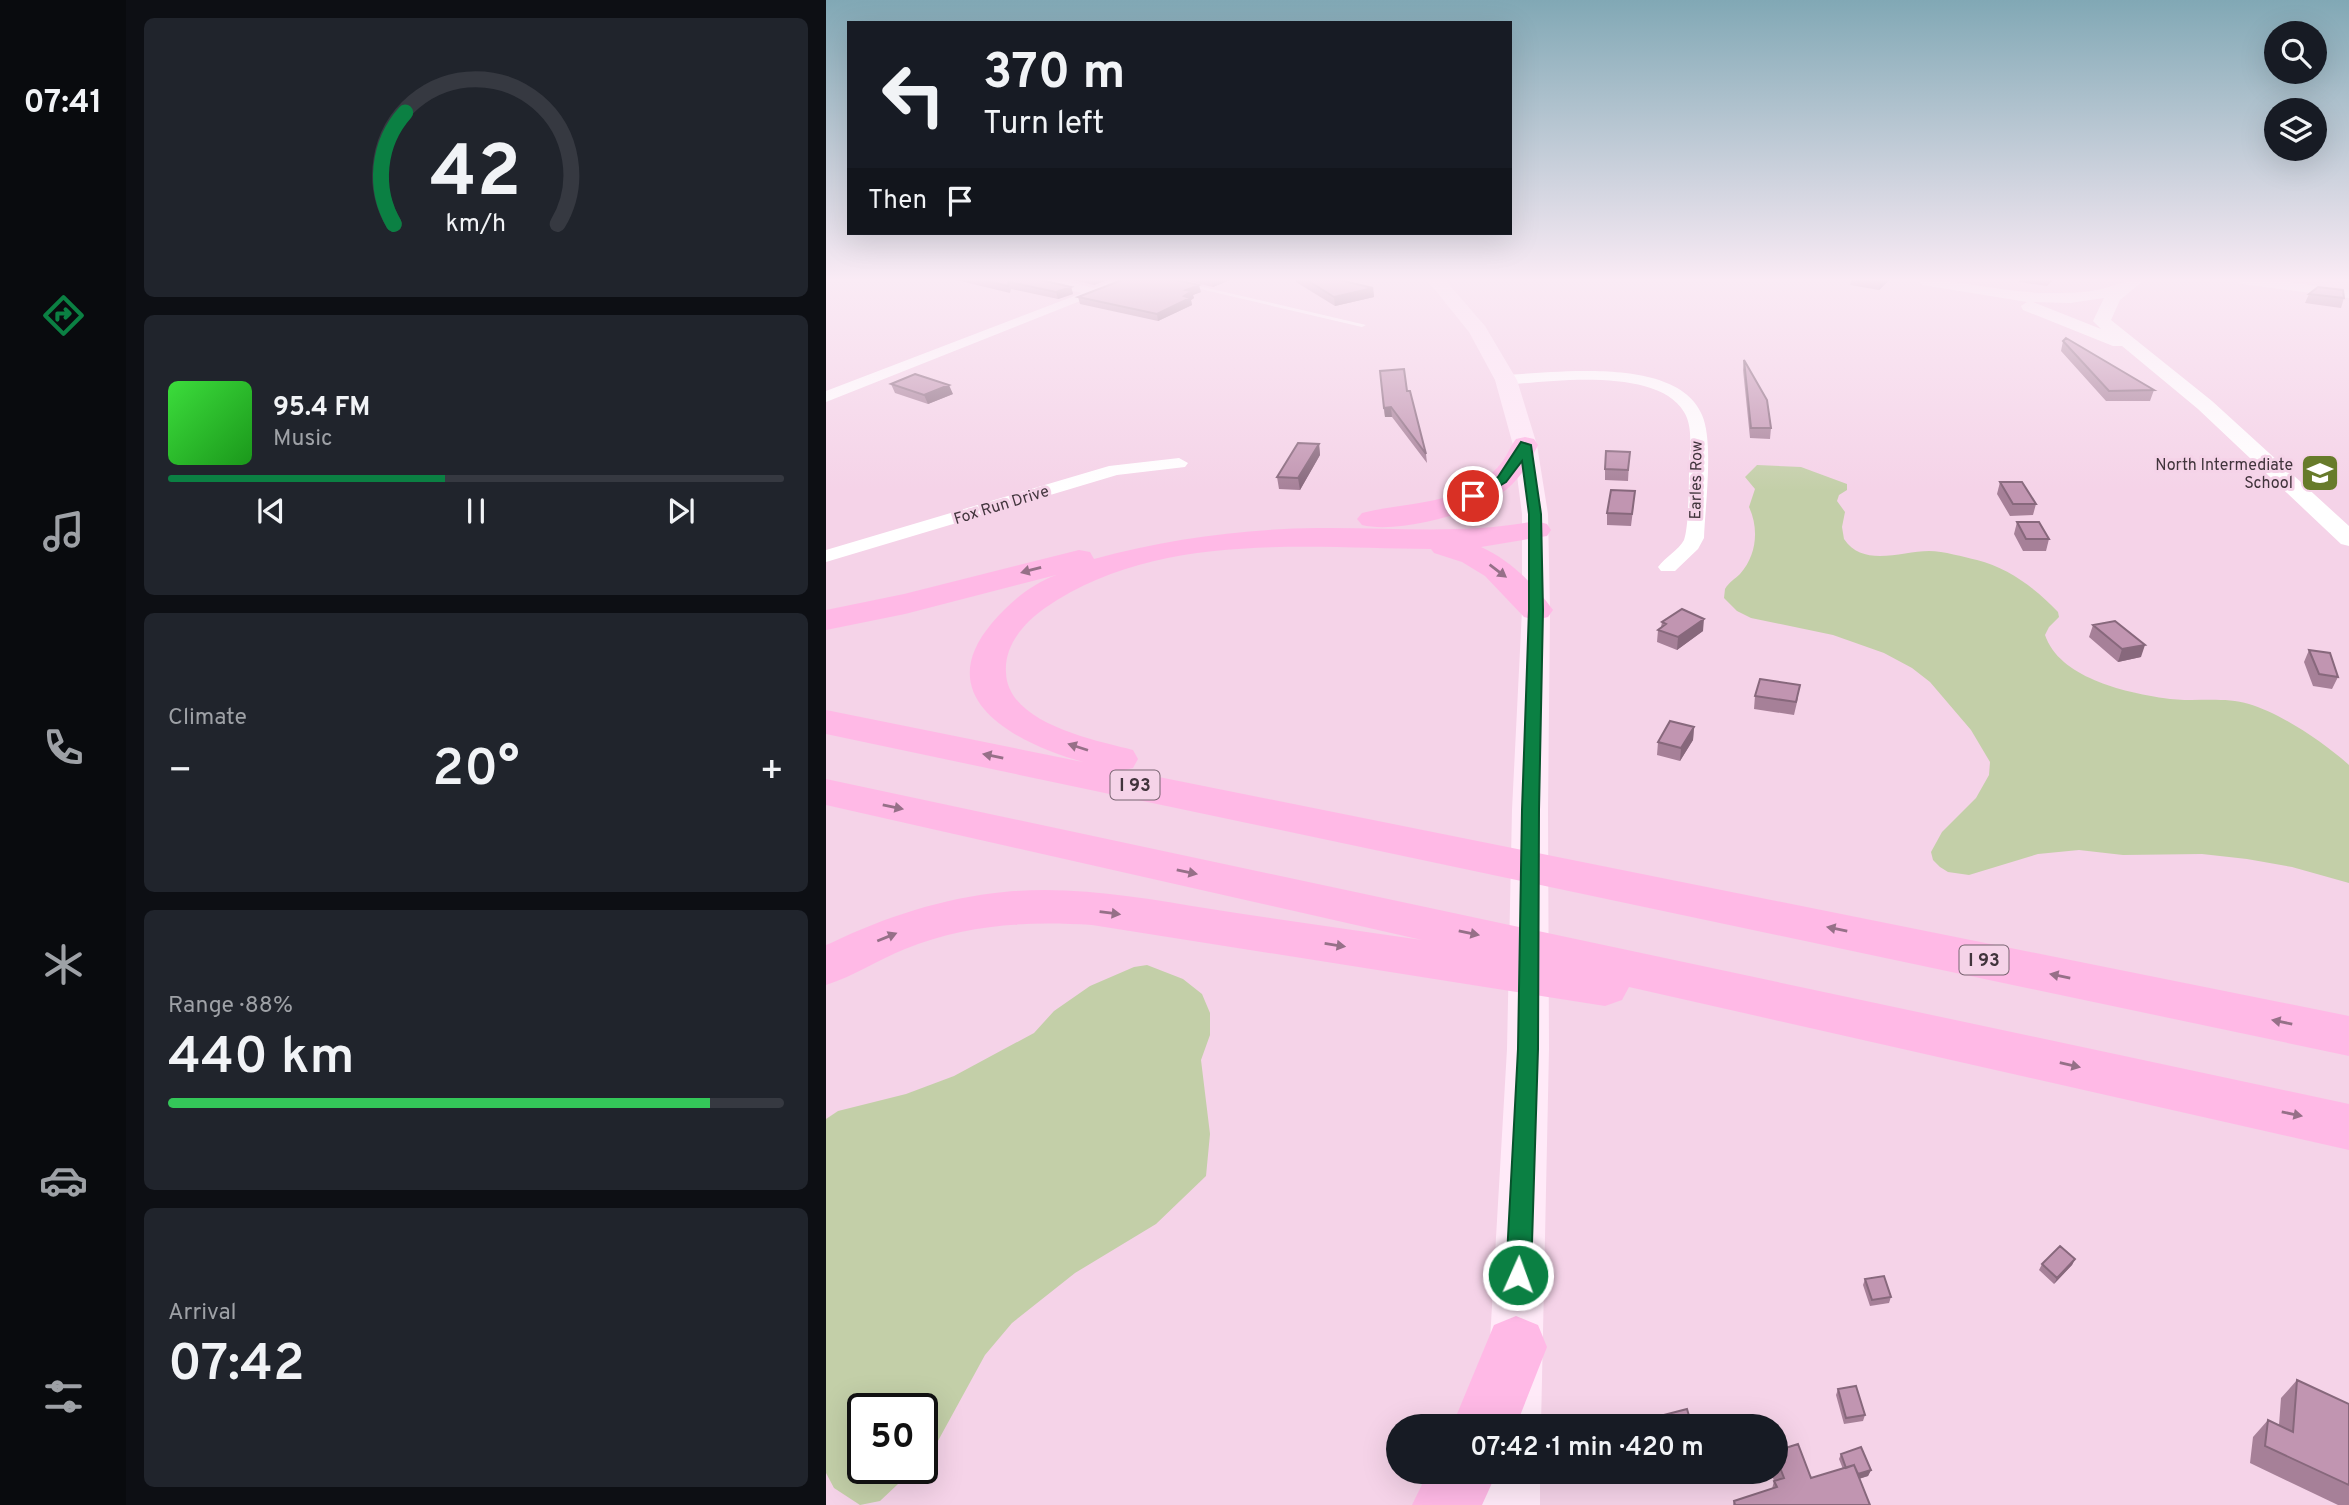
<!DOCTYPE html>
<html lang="en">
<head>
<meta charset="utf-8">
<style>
	:root { --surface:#171b24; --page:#20242c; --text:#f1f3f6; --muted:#9ea1a6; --line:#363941; --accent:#0b8043 }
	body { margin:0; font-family:Overpass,sans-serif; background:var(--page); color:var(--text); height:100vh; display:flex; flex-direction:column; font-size:26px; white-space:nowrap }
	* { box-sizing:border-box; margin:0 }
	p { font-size:23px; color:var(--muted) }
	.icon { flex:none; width:38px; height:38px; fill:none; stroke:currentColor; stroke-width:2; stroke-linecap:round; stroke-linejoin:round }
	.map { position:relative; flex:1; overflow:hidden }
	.sheet { display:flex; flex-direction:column; gap:18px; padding:18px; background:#0d0f14; width:700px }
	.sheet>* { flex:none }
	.hud { position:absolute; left:21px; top:21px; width:665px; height:214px; border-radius:0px; box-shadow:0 7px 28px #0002; background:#171b24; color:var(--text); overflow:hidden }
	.buttons { position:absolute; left:1438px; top:21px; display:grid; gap:14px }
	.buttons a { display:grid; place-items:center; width:63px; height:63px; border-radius:50%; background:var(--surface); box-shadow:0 7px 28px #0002; font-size:35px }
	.speed { position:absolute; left:21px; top:1393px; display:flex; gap:14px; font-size:35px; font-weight:700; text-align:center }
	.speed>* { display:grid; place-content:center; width:91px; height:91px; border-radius:50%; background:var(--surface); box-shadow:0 7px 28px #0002; line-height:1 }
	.speed .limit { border:4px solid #111; border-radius:10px; background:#fff; color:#111 }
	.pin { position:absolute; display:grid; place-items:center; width:60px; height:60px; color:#fff; margin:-30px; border:4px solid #fff; border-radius:50%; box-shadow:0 2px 7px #0007 }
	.me { position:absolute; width:77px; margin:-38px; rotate:2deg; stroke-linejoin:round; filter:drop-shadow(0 0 5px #0008) }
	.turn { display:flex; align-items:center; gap:24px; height:147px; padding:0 21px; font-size:32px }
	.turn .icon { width:91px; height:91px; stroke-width:2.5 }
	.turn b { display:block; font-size:49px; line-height:60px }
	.then { display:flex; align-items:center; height:66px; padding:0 21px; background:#0003; gap:14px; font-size:26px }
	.big { font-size:52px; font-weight:600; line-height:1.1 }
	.sheet .card { flex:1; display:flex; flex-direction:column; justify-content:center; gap:10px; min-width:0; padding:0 24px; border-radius:10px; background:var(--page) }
	.sheet .dial { align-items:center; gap:0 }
	.dial svg { height:182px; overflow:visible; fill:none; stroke:var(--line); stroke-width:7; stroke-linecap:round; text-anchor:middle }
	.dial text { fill:var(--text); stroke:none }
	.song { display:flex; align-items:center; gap:21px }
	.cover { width:84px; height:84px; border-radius:10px; background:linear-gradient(135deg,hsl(120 70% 55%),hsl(120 70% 35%)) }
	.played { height:7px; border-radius:4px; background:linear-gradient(90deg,var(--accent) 45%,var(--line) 45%) }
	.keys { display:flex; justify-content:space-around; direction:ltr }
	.heat { display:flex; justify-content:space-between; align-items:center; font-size:38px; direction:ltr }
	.charge { height:10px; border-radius:5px; background:linear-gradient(90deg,#34c759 88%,var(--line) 0) }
	.trip { position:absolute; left:560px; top:1414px; width:402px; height:70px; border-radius:35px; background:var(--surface); box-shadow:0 7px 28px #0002; font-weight:600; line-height:70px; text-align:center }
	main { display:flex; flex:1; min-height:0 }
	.tabs { display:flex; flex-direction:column; width:126px; justify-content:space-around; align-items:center; background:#090b0e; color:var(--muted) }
	.tabs .icon { width:49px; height:49px }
	.tabs .on { color:var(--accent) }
	.tabs b { font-size:32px; color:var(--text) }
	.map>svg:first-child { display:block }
	.green { fill:#c3cfa8 }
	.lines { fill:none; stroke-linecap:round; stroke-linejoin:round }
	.service { fill:#fff; fill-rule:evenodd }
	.minor { fill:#fff; fill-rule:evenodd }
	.tertiary { fill:#fff; fill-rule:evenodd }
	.secondary { fill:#ffeaf8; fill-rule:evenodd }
	.motorway { fill:#ffb9e6; fill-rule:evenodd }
	.wall { fill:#a68098 }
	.shaded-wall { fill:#87687c }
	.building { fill:#c195b1; stroke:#87687c; stroke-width:2 }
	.oneway { fill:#967088 }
	.route { fill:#0b8043; stroke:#07532c; stroke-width:2 }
	.labels { text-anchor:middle; stroke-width:6; stroke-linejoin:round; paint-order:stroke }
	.far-poi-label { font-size:16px; fill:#41343c; stroke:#f5d3e8; text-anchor:end }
	.far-street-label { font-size:16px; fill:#41343c; stroke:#f5d3e8 }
	.shield { fill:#f5d3e8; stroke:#776470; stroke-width:2 }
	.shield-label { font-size:18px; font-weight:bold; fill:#41343c }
</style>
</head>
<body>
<main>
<nav class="tabs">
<b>07:41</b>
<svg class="icon on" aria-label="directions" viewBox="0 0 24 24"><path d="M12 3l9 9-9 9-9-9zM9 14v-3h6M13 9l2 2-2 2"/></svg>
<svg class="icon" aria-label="music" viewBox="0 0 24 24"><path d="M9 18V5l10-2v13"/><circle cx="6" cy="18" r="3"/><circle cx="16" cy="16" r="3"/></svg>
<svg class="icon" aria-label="phone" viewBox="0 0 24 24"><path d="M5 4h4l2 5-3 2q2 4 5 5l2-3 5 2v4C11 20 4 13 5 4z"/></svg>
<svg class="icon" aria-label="climate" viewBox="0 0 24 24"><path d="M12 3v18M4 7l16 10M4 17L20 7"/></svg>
<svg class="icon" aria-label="car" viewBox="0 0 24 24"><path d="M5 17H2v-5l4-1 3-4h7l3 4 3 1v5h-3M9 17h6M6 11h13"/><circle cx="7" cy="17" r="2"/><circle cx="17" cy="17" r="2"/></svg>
<svg class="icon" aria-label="filters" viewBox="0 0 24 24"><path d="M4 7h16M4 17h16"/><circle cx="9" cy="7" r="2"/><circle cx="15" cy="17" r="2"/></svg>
</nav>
<section class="sheet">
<div class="card dial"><svg viewBox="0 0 100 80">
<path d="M14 69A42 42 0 1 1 86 69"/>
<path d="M14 69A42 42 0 0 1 19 20" stroke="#0b8043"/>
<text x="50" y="56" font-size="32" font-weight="700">42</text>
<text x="50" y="72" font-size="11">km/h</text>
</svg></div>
<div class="card">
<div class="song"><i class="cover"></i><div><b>95.4 FM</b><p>Music</p></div></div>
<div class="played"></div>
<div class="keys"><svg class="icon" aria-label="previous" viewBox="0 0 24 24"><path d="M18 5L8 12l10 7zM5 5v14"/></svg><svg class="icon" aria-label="pause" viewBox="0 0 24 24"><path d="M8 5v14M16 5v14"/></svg><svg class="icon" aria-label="next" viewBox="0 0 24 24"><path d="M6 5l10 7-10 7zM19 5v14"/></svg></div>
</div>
<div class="card"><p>Climate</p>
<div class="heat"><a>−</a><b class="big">20°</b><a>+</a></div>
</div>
<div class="card"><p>Range · 88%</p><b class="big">440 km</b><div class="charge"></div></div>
<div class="card"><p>Arrival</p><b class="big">07:42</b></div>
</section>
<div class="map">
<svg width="1523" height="1505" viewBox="0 0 1523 1505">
	<rect width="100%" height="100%" fill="#f5d3e8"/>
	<path class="green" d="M931,465L975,467L1021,484V490L1013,495L1011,501L1019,512L1016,527L1018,539C1037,568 1076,551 1103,551C1118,551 1137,557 1151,560C1183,568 1210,589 1232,612L1233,617L1223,627L1219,635C1233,677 1297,692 1337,698C1365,703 1395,696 1423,704C1456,714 1497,742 1523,765V883L1466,867L1421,859L1376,854L1297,855L1253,850L1212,854L1143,875L1122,872L1114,867L1107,860L1105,852L1116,832L1150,798L1163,775L1164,762L1145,730L1104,682L1086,668L1058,653L1007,635L925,618L911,611L898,598L899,589C903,582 909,579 914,574C931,555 933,528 923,507L929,489L919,477Z
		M321,965L357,979L376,994L384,1013V1035L375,1060L384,1134L380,1176L330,1224L249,1273L186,1323L159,1355L107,1450L96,1461V1409H37V1468H89L54,1501L34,1505L8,1488L0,1473V1119L12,1111L80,1094L128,1076L208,1033L228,1011L264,986L308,967Z"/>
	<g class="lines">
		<path class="service" d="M336,280H347L540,325L536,327Z"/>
		<path class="minor" d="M212,280H235L268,288L288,280H307L0,402V391L256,293L213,283Z
			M1410,280H1446L1523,290V298L1416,284Z
			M725,372C768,370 856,366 876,415C888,442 879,507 878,538L872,549L849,571H835L832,567C839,557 853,550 858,540C863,526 863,482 863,465C864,449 867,426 858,412C832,367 725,381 680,385L672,380L680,375Z
			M353,458L362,463L359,467L291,475L0,562V550L283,466Z"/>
		<path class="tertiary" d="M1089,280C1134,279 1178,293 1223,293C1239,293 1256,293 1271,290C1289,286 1300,280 1318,280L1294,300L1285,320L1386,401L1523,526V546L1515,544L1372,409L1296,346H1287L1197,310L1195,306L1201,302L1097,285ZM1278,298L1267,321L1275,329L1207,302L1244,303Z"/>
		<path class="secondary" d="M601,280H619L659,326L691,380L711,445L722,514L724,610L722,810L723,1049L715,1426H659L681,1049L686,810L696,610V514L687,445L669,380L643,332Z
			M658,1472H714V1505H656Z"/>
		<path class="motorway" d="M699,437L708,439L712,445C704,462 695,477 681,489C652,513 572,534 536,525L531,519L536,513C583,501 636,506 672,467C680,459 683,448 690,439Z
			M710,521L721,524L725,530L721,536L655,547C684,560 708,584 727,610L722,617L710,620L698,617L659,576L636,562L608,553L605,549C479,548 330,531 219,608C198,623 178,645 180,673C182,723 267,740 307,750L312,759L307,768L298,770L1523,1016V1056L0,734V710L257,762C193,744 101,700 166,623C184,602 204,585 230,575L79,614L0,630V610L78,594L253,550L264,552L268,559C341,539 415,529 491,528C565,527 637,535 710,521Z
			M0,779L1523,1104V1150L803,987L796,1000L779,1006L266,925C202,921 139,924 79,949C52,960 28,976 0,985V945L5,943C59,917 117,898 178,892C247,885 317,898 385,909C455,920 525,930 596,940L0,805Z
			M690,1316L712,1325L721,1347L690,1426H626L668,1325Z
			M602,1472H671L656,1505H586Z"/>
	</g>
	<path class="wall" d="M130,280H215L245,287L247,294L232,299L185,289L184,293Z
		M246,280H281L268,285Z
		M358,280H404L387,287Z
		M470,280H514L547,288L548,297L509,306L470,282Z
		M1025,280H1063L1053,290L1024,285Z
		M1193,280H1227L1221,286L1193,282Z
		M375,292L367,295L368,298L365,300L366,305L332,321L254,304L252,297Z
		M1483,294L1518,298L1515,308L1479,303Z
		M1237,341L1328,390L1324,401H1280L1235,351Z
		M918,360L945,428L944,439L924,438L917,370Z
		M554,371L581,391L600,454L601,463L566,417H559Z
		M65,384L127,394L102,404L69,393Z
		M493,444L494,455L474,490L453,489L451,477Z
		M803,463L802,481L779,480V469Z
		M1174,482L1210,504L1207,515L1184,516L1171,494Z
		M808,502L805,526L781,525V513Z
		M1191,522L1223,539L1220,551H1197L1188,534Z
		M836,622L877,631L851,650L831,642L832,630L835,627Z
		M1267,625L1315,657L1292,662L1263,637Z
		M1483,650L1512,677L1506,689L1487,686L1478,662Z
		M929,696L972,698L968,715L928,709Z
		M868,727L867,740L854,761L831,755L832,742Z
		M1249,1259L1246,1265L1228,1284L1213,1270L1216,1264Z
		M1039,1279L1065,1297L1063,1303L1044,1306L1037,1285Z
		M1471,1380L1523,1404V1505H1512L1424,1463L1427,1437L1442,1420L1453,1425L1455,1398Z
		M1012,1389L1039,1415L1037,1421L1018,1424L1010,1395Z
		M950,1451L985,1478L1017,1469L1013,1459L1015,1454L1045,1470L1042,1476L1033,1479L1044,1505H907L908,1501L946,1489L948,1481L945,1472H950Z"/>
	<path class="shaded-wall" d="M266,280H281L268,285Z
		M386,280H404L387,287Z
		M1056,280H1063L1053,290L1055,281Z
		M373,285L375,292L367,295L368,298L365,300L366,305L332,321L331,314L358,296L360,290Z
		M245,287L247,294L232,299L230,292Z
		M547,288L548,297L509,306L508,297Z
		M123,385L127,394L102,404L98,395Z
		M565,407L566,417H559L558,408Z
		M493,444L494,455L474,490L472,478Z
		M878,619L877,631L851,650L852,637Z
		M1319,645L1315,657L1292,662L1296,649Z
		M868,727L867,740L854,761L855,748Z
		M1249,1259L1246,1265L1228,1284L1231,1278Z
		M1045,1470L1042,1476L1022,1482L1024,1477Z"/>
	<path class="building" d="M157,280H215L245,287L230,292L183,282L182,286Z
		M296,280H350L373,285L360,290L366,291L358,296L364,298L331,314L252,297Z
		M481,280H514L547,288L508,297Z
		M1492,287L1517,290L1518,298L1483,294Z
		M1240,338L1328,390L1283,391L1237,341Z
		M918,360L941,400L945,428H925Z
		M578,369L581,391H584L600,454L565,407L558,408L554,371Z
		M89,374L123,385L98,395L65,384Z
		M472,443L493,444L472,478L451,477Z
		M780,451L804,452L802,470L779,469Z
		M1174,482H1196L1210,504H1187Z
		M785,490L809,491L806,514L781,513Z
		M1191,522H1213L1223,539H1200Z
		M856,609L878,619L852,637L832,630L840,624L836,622Z
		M1289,621L1319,645L1296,649L1267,625Z
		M1483,650L1504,653L1512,677L1493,674Z
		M934,679L974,685L970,702L929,696Z
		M844,721L868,727L855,748L832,742Z
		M1234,1246L1249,1259L1231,1278L1216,1264Z
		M1058,1276L1065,1297L1046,1300L1039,1279Z
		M1471,1380L1523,1404V1485L1439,1446L1442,1420L1467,1432Z
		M1030,1386L1039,1415L1020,1418L1012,1389Z
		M861,1409L866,1426H813L811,1422Z
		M972,1444L985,1478L1028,1465L1044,1505H909L908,1501L951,1487L948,1481L958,1478L950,1457V1451Z
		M1035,1447L1045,1470L1032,1474L1028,1465L1020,1468L1015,1454Z"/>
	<defs><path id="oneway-solid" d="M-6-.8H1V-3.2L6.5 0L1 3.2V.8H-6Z" transform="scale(1.75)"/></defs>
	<g class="oneway">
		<use href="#oneway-solid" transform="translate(205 570) rotate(165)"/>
		<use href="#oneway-solid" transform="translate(672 571) rotate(37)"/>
		<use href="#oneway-solid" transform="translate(252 747) rotate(-162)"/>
		<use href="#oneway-solid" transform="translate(167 756) rotate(-168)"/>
		<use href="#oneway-solid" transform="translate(67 807) rotate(12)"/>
		<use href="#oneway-solid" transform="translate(361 872) rotate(12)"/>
		<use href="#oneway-solid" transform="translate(284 913) rotate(7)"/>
		<use href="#oneway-solid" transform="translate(1011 929) rotate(-168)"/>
		<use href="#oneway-solid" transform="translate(643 933) rotate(12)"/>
		<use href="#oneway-solid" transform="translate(61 937) rotate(-22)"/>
		<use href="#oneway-solid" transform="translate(509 945) rotate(9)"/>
		<use href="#oneway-solid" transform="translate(1234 976) rotate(-168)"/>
		<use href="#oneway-solid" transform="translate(1456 1022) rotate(-168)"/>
		<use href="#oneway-solid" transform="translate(1244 1065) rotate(13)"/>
		<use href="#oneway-solid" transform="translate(1466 1114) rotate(12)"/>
	</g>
	<linearGradient id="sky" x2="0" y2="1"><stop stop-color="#81a8b5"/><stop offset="0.57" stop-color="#faebf5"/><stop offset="1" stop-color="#faebf5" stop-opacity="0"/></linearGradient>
	<rect width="1523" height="491" fill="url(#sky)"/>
	<path class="route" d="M695,442L705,445L715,514L717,610L713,810L712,1049L705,1275L701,1283L692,1287L684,1283L680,1275L692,1049L696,810L703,610V514L696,461L680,482L651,499L641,496L672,477Z"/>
	<defs>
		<g id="school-square" transform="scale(2.0125)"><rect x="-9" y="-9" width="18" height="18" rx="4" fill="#677b2b" stroke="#f5d3e8"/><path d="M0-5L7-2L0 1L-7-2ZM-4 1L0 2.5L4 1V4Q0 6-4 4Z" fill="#fff"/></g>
	</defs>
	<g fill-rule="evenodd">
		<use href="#school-square" x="1494" y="473"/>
	</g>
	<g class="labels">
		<g class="far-poi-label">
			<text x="1467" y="470">North Intermediate<tspan x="1467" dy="18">School</tspan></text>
		</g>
		<g class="far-street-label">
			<text transform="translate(869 480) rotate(-89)" y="6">Earles Row</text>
			<text transform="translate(175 504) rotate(-17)" y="6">Fox Run Drive</text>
		</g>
		<g class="shield">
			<rect x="284.5" y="770.5" width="49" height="29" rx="5"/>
			<rect x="1133.5" y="945.5" width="49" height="29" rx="5"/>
		</g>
		<g class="shield-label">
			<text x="309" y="791">I 93</text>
			<text x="1158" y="966">I 93</text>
		</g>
	</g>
</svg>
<div class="buttons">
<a><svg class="icon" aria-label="search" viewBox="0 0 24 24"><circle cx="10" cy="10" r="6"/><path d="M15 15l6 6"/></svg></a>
<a><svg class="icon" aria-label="layers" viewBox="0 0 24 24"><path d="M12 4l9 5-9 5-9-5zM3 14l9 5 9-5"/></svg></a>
</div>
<div class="speed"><div class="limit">50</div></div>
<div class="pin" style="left:647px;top:496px;background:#d93025"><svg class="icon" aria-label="arrive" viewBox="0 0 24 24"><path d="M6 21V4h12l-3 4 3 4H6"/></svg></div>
<svg class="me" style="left:692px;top:1275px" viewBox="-20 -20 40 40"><circle r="17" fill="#0b8043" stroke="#fff" stroke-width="3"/><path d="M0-11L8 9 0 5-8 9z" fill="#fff"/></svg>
<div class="trip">07:42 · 1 min · 420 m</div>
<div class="hud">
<div class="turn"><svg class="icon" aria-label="left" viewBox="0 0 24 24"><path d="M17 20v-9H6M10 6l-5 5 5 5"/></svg><div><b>370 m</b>Turn left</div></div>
<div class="then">Then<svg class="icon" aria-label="arrive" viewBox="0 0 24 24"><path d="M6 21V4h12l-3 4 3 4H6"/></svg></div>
</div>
</div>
</main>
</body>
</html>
